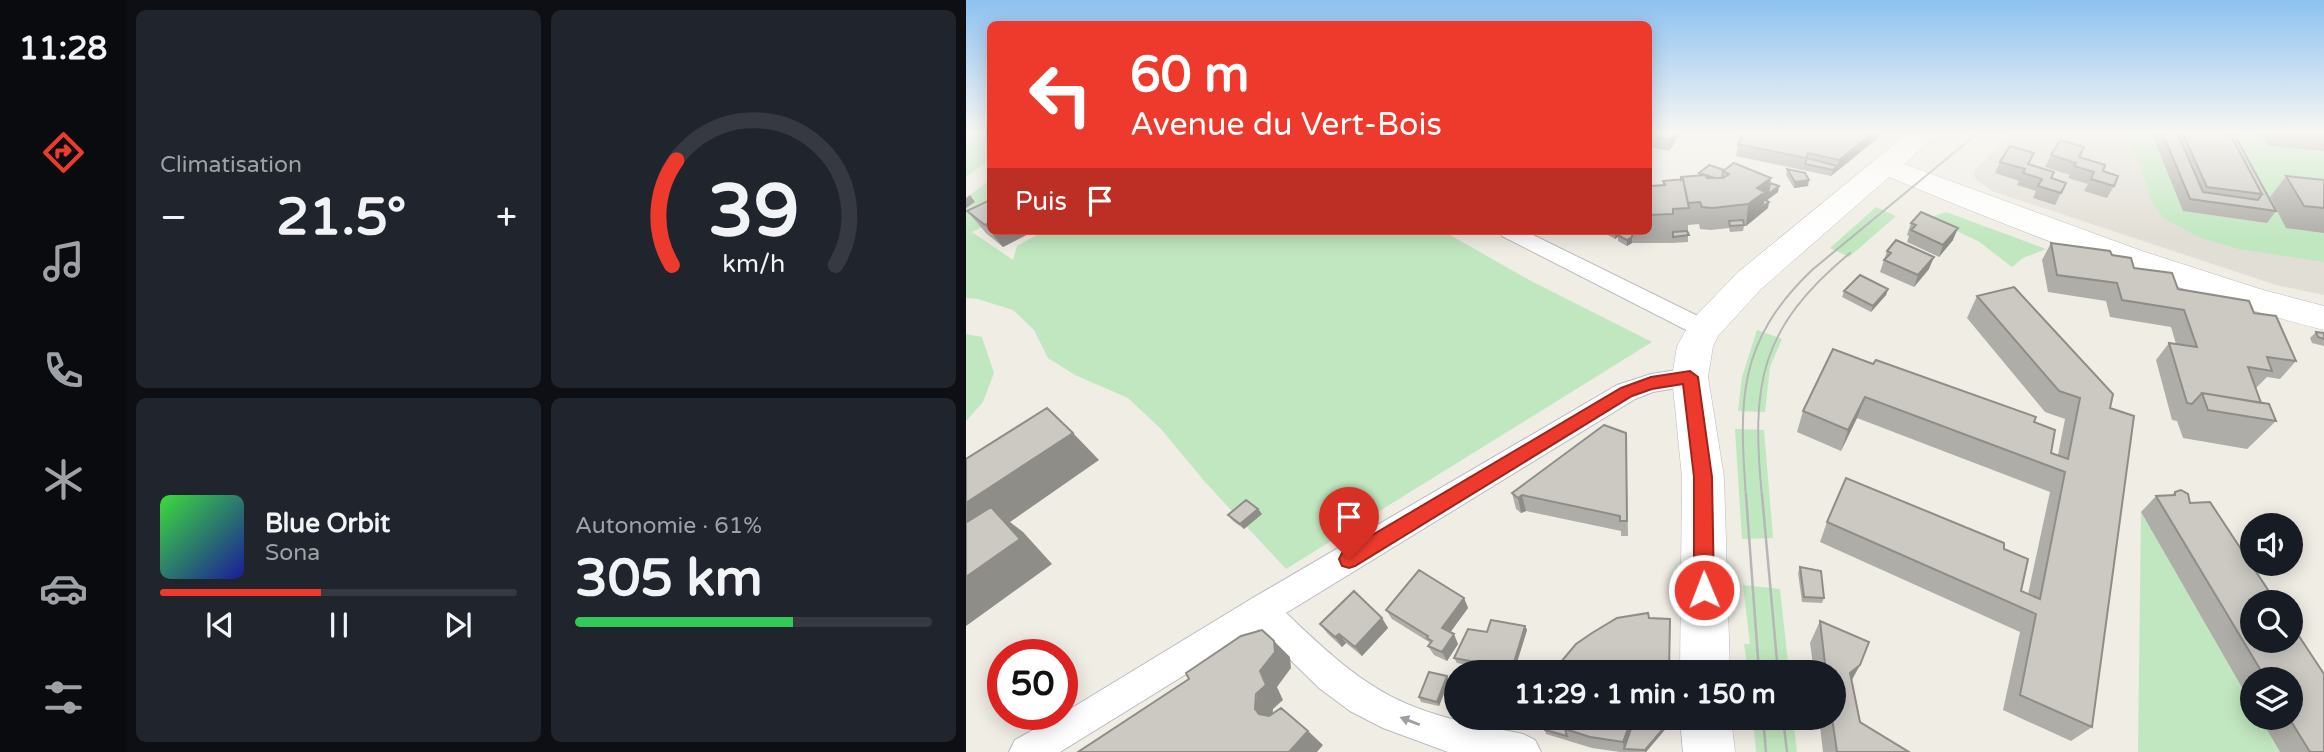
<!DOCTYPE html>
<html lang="fr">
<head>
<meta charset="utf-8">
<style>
	:root { --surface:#171b24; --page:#20242c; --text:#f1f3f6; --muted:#9ea1a6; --line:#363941; --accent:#ed3a2d }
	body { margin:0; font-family:"Varela Round",sans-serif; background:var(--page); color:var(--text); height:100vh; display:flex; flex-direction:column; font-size:26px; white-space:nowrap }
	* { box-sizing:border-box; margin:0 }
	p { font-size:23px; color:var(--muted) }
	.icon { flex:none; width:38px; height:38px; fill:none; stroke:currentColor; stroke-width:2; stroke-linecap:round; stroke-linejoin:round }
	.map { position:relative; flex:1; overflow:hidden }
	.sheet { display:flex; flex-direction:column; gap:10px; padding:10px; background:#0d0f14; width:840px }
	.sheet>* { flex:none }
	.guide { position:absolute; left:21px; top:21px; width:665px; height:214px; border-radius:10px; box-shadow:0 4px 18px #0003; background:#ed3a2d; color:#fff; overflow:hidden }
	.buttons { position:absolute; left:1274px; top:513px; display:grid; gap:14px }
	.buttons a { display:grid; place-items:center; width:63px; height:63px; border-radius:50%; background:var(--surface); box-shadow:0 4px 18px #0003; font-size:35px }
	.speed { position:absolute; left:21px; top:639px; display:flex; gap:14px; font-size:35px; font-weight:700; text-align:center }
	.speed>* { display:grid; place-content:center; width:91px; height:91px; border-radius:50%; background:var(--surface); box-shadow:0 4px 18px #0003; line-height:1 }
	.speed .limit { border:10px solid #d22; background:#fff; color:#111 }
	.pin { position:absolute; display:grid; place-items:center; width:60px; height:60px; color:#fff; margin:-72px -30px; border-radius:50% 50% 50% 0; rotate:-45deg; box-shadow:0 0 7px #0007 }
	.pin .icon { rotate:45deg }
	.me { position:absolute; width:77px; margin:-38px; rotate:359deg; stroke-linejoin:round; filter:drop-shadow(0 0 5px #0008) }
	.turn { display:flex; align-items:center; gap:24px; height:147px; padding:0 28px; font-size:32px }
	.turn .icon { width:91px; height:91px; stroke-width:2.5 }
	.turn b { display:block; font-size:49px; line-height:60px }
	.then { display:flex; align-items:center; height:66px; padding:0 28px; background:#0003; gap:14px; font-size:26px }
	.big { font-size:52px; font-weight:800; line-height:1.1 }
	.sheet .card { flex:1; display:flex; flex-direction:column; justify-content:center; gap:10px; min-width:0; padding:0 24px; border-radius:10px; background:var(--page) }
	.sheet .dial { align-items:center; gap:0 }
	.dial svg { height:182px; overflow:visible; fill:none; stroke:var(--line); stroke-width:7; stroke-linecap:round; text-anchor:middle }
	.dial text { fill:var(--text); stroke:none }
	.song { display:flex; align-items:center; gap:21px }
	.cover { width:84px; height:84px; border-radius:10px; background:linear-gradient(135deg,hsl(120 70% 55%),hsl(240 70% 35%)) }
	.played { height:7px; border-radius:4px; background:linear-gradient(90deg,var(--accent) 45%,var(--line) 45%) }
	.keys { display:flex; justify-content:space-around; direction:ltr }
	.heat { display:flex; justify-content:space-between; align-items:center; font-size:38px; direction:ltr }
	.charge { height:10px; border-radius:5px; background:linear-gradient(90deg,#34c759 61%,var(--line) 0) }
	.sheet .tiles { flex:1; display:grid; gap:10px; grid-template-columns:repeat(2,1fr) }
	.trip { position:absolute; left:478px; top:660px; width:402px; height:70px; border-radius:35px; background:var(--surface); box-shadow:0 4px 18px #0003; font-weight:800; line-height:70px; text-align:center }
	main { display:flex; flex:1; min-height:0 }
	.menu { display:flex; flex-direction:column; width:126px; justify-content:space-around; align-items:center; background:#090b0e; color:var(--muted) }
	.menu .icon { width:49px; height:49px }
	.menu .on { color:var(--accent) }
	.menu b { font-size:32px; color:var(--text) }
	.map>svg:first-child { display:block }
	.education { fill:#e1ded5 }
	.green { fill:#c1e7c0 }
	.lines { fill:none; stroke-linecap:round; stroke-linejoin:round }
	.street-casing { stroke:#b9bcc0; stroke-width:2 }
	.secondary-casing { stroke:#b8bbc1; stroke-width:1 }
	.street { fill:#fff; fill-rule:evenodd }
	.secondary { fill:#fff; fill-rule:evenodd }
	.tram-far1 { stroke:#b5b6b6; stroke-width:2 }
	.tram { stroke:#b5b6b6; stroke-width:2.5 }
	.wall { fill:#afada8 }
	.shaded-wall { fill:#8f8d88 }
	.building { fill:#ccc9c3; stroke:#8f8d88; stroke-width:2 }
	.oneway { fill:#9da0a3 }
	.route { fill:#ed3a2d; stroke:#9a261d; stroke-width:2 }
</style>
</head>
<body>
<main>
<nav class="menu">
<b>11:28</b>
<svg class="icon on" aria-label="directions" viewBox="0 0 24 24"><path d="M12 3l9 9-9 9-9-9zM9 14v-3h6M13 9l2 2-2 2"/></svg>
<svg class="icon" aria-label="music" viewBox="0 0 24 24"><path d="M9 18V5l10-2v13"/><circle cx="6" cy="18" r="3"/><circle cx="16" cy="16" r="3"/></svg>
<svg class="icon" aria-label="phone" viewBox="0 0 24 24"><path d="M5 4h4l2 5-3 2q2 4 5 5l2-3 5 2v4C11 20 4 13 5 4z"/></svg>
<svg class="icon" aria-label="climate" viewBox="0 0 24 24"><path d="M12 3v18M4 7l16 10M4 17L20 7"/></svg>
<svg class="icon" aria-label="car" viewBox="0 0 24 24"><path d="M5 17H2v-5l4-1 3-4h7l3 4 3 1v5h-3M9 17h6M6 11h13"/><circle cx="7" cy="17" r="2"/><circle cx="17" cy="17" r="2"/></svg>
<svg class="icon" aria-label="filters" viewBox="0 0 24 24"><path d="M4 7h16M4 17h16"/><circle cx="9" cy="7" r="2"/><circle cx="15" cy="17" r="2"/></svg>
</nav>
<section class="sheet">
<div class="tiles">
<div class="card"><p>Climatisation</p>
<div class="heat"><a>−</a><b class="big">21.5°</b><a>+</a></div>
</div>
<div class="card dial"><svg viewBox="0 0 100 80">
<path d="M14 69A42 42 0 1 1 86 69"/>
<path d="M14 69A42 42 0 0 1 16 23" stroke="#ed3a2d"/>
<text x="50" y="56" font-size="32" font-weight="700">39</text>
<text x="50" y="72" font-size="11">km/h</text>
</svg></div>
<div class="card">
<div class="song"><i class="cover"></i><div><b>Blue Orbit</b><p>Sona</p></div></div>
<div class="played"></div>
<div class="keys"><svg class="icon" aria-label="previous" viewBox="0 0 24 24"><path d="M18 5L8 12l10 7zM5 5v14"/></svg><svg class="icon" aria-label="pause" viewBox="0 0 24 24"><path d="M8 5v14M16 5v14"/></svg><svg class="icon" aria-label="next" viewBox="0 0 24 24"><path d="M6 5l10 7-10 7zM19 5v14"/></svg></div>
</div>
<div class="card"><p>Autonomie · 61%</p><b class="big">305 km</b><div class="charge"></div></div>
</div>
</section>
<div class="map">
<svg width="1358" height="752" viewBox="0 0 1358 752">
	<rect width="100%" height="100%" fill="#efede4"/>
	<path class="education" d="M1047,132H1358V295L1310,285L1026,191L1012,181L1008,176L1009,170Z"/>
	<path class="green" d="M0,132H24V159L0,177Z
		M1163,132H1185L1217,211L1300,223L1253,132H1294L1302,146L1358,151V262L1273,249L1235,238L1197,218L1185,199Z
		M24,180V223L6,232L47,260L51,246L78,231H477L565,281L686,342L320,569L239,482L195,429L162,398L109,375L82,358L68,330L47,310L12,299L0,298V198Z
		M910,207L930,216L883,257L864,248Z
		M980,212L1080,249L1057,258L1046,267L1012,241L963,218Z
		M791,330L816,339L804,367L799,412L772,411L776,377Z
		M0,334L16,337L28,373L17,402L0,421Z
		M769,429L798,430L807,538L776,539Z
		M1175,512L1286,705V718H1294L1314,752H1172Z
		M777,585L814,589L823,672H782L778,644H784Z
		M787,718H827L831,752H790Z"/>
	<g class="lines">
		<g class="street-casing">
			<path id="street" d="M533,231H559L746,323L750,329L746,335L738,337L730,335L536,236Z
				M724,368L733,370L736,377L733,384L687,392L669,399L320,613C357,648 394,684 441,704C478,720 518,726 557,734L569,740L575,752H482L417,728L384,711L353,688L293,629L94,752H43L49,740L96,714L285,599L651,385L685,374Z"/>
		</g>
		<g class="secondary-casing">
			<path id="secondary" d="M943,132H972L938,164L1176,251L1297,290L1358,306V330C1212,293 1062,235 923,177L795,289L752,336L747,346L742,377L758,477L764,672H714L716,477L706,377L711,346L726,320L771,273Z
				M714,718H765L769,752H717Z"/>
		</g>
		<use href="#street" class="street"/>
		<use href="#secondary" class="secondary"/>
		<path class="tram-far1" d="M780,497C773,400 771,342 846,270L1013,132
			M796,497C785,383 793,329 884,253"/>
		<path class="tram" d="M780,495L793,672
			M796,495L812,672
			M797,718L800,752
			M817,718L821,752"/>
	</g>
	<path class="wall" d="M682,132H715L703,151L682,147Z
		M919,132L865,176L770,156L772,144Z
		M1185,132H1267L1310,211L1301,223L1217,211Z
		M1293,132H1358V151L1302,146Z
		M1085,155L1113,158L1137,171L1148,186L1141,198L1118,191L1122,184L1102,178L1104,175L1079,167Z
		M1034,162L1063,164L1085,178L1100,183L1089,205L1067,198L1070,191L1051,185L1053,181L1029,173Z
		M821,169L842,186L828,188L820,175Z
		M758,170L805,178L804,183L813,186L812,192L800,201L802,208L780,226H778L777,231L764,232L763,228L745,230L734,229L733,224L722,225V242L706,243H666L661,246L652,241V237L649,239L640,234V231H682V184L685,186L697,185V181L715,180L733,175V173Z
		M1320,176L1358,180V233L1320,228L1304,197Z
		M24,200V231H68L37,247L20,233L1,211Z
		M945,223L987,240L973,257L941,242L943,236L941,235Z
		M1085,243L1146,255L1168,268L1212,289L1288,313L1330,361L1314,379L1301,377L1290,388L1295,402L1310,421L1281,449L1217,438L1211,421L1206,420L1190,360L1203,343L1210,344L1205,327L1144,317L1140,301L1082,292L1076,260Z
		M921,251L963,269L948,287L914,272Z
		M922,289L920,295L905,312L876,297L878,291Z
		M1011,296L1144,408L1126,727L1105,741L1037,710L1054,632L854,542L861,522L1038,549L1055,591L1062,594L1084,492L891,418L875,451L831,432L837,411L907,364L1068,422L1085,453L1092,455L1099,419L1079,412L1001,318Z
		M1350,332L1358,333V346L1346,343L1344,338Z
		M660,433L662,536H655V531L560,511L555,513L550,509L546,493Z
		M1215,490L1222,494L1224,503L1244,502L1310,602H1286V640H1325V624L1358,674V752H1314L1294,718H1325V679H1286V705L1175,512L1190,496L1205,495L1209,492Z
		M292,509L296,514L278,529L267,521L262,515Z
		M834,567L858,598L856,603L836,602L832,573Z
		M498,598L502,608L484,632L492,644L481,661L468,655L462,646L464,644L463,642L426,619L420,610Z
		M416,618L422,628L396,656L380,643L376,647L362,634L354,624Z
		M854,621L894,665L886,680L894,722L943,752H857L853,718H868V672H848L844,643Z
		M559,626L561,630L548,672H540L491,663L488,658L521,632Z
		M481,676L483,681L473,706L455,702L453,697Z
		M702,726L680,752H654L626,748L580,734L579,730Z"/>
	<path class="shaded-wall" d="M708,132H715L703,151V140Z
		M908,132H919L870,172L873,160Z
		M871,166L870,172L865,176L867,170Z
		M805,178L802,194L813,186L812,192L797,203L803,202L802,208L780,226L782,204L791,188Z
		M843,180L842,186L828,188L829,182Z
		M4,195L9,202L0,208V198Z
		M24,222V231H68L37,247L19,225Z
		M992,228L987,240L973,257L977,245Z
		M653,231L654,235H652V237L649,239V233Z
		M666,237V243L661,246V240Z
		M968,257L963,269L948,287L952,275Z
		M922,289L920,295L905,312L907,306Z
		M899,397L891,418L875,451L882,430Z
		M107,433L133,460L44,522L57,532L86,564L0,626V577L24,535L0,521V503Z
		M556,495L560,511L555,513L552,498Z
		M292,509L296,514L278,529L274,524Z
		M498,598L502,608L481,637L476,628Z
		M416,618L422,628L396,656L389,647Z
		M559,626L561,630L548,672H547L546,669Z
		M373,634L380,643L376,647L369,637Z
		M488,634L492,644L481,661L476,652Z
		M308,641L324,657L325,668L311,687L317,700L307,709L306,724L293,714L289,709L294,671Z
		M894,665L882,686L884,673Z
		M481,676L483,681L473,706L471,702Z
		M666,718H679L658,749L657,742Z
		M703,722L702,726L680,752H679V750Z
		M342,731L357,745L351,752H323Z"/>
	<path class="building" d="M682,132H708L703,140L682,135Z
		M779,132H908L873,160L842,153L840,158L772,144Z
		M1196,132H1211L1237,192L1292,200L1296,194L1263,132H1267L1310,211L1224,199Z
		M1216,132H1263L1296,194L1241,187Z
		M1094,140L1118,147L1113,157L1139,165L1137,171L1152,176L1148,186L1125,179L1128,172L1108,166L1110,163L1085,155Z
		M1044,146L1068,153L1062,164L1088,172L1085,178L1100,183L1095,193L1072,186L1076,179L1057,173L1059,169L1034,162Z
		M841,158L871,166L867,170L839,164Z
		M768,163L805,178L791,188L799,192L782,204L747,208L736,207L734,202L722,203L717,179L715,180V177L739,175L741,178H757L763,174L757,171Z
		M743,165L758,170L757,171L756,178H749L733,173Z
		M821,169L839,173L843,180L829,182Z
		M1320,176L1358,180V208L1338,206Z
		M717,179L723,208L707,209V214L682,215V184L685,186L699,185L697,181Z
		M804,183L813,186L802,194Z
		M798,199L803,202L796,207Z
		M24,200V222L19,225L1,211Z
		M955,212L992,228L977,245L945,230L950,225L945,223Z
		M777,220L778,225L764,226L763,221Z
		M657,231L666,234V237L661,240L652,235Z
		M721,231L723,235L707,237V232Z
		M930,240L968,257L952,275L918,260L925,253L921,251Z
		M1085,243L1144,251L1146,255L1165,258L1168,268L1206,273L1212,289L1283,301L1288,313L1310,316L1330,361L1301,357L1306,371L1282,367L1295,403L1236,393L1226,404L1221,403L1203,343L1231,347L1218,310L1156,300L1151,283L1091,275Z
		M894,275L922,289L907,306L878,291Z
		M1048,287L1147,394L1144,408L1168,416L1126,727L1054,695L1070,614L861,522L880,478L1038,543V549L1062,559L1055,591L1074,599L1099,472L899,397L882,430L837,411L867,349L907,364L910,360L1070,417L1068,422L1089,430L1085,453L1102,459L1114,398L1093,391L1011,296Z
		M1350,332L1358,333V339L1352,337Z
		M1236,393L1303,404L1310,421L1242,410Z
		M81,408L107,433L0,503V459Z
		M638,425L660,433L661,521H654V516L556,495L552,498L546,493Z
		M1215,490L1222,494L1224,503L1244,502L1310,602H1286V640H1325V624L1358,674V752H1344L1323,718H1325V679H1300L1190,496L1209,495V492Z
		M280,500L292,509L274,524L262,515Z
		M25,507L54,539L0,577V521L1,522Z
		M834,567L855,571L858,598L838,597Z
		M453,570L498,598L476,628L488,634L476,652L462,646L466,641L461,638L462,636L420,610Z
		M388,591L416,618L389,647L373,634L369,637L354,624Z
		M682,613L683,618L704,619L703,672H590L594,663L610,644L626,633L651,618Z
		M525,620L559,626L546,669L488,658L502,629L521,632Z
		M854,621L903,642L894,665L884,673L894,722L943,752H871L866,718H868V672H860Z
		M296,630L308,641L309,652L294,671L300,685L290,694L289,709L293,714L303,716L315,708L342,731L323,752H112L223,679L220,673L275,636Z
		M463,672L481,676L471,702L453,697Z
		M584,718H603L599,729L601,736L579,730Z
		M603,718H666L657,742L624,737L599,729Z
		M675,718H703V722L679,750L658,749L666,726Z"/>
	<defs><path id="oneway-solid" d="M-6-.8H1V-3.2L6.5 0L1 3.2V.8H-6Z" transform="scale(1.75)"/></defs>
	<use class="oneway" href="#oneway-solid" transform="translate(444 721) rotate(-159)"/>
	<linearGradient id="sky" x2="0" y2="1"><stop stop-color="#8dc2f1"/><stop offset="0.56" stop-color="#f8f7f3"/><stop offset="1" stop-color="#f8f7f3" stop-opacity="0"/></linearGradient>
	<rect width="1358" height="237" fill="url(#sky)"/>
	<path class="route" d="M724,371L732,377L746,477L748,590L745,597L738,600L731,597L728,590V477L717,384L686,389L666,396L389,566L383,568L376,566L373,559L376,553L655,388L685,377Z"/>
</svg>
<div class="buttons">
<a><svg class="icon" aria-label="sound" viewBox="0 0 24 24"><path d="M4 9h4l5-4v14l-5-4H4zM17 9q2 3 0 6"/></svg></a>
<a><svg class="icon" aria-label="search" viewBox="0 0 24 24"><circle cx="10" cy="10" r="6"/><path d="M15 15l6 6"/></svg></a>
<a><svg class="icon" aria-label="layers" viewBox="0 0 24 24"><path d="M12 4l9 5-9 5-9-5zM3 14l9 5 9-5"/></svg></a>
</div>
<div class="speed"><div class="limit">50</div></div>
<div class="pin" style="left:383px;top:559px;background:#d93025"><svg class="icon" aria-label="arrive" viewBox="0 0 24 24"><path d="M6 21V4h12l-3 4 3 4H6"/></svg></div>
<svg class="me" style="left:738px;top:590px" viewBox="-20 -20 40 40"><circle r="17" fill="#ed3a2d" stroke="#fff" stroke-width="3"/><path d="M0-11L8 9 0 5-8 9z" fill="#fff"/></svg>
<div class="trip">11:29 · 1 min · 150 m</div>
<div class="guide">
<div class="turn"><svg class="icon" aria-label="left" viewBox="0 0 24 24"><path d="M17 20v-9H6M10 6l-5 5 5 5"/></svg><div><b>60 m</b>Avenue du Vert-Bois</div></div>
<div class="then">Puis<svg class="icon" aria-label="arrive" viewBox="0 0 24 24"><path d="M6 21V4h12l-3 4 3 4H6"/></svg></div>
</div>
</div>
</main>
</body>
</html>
